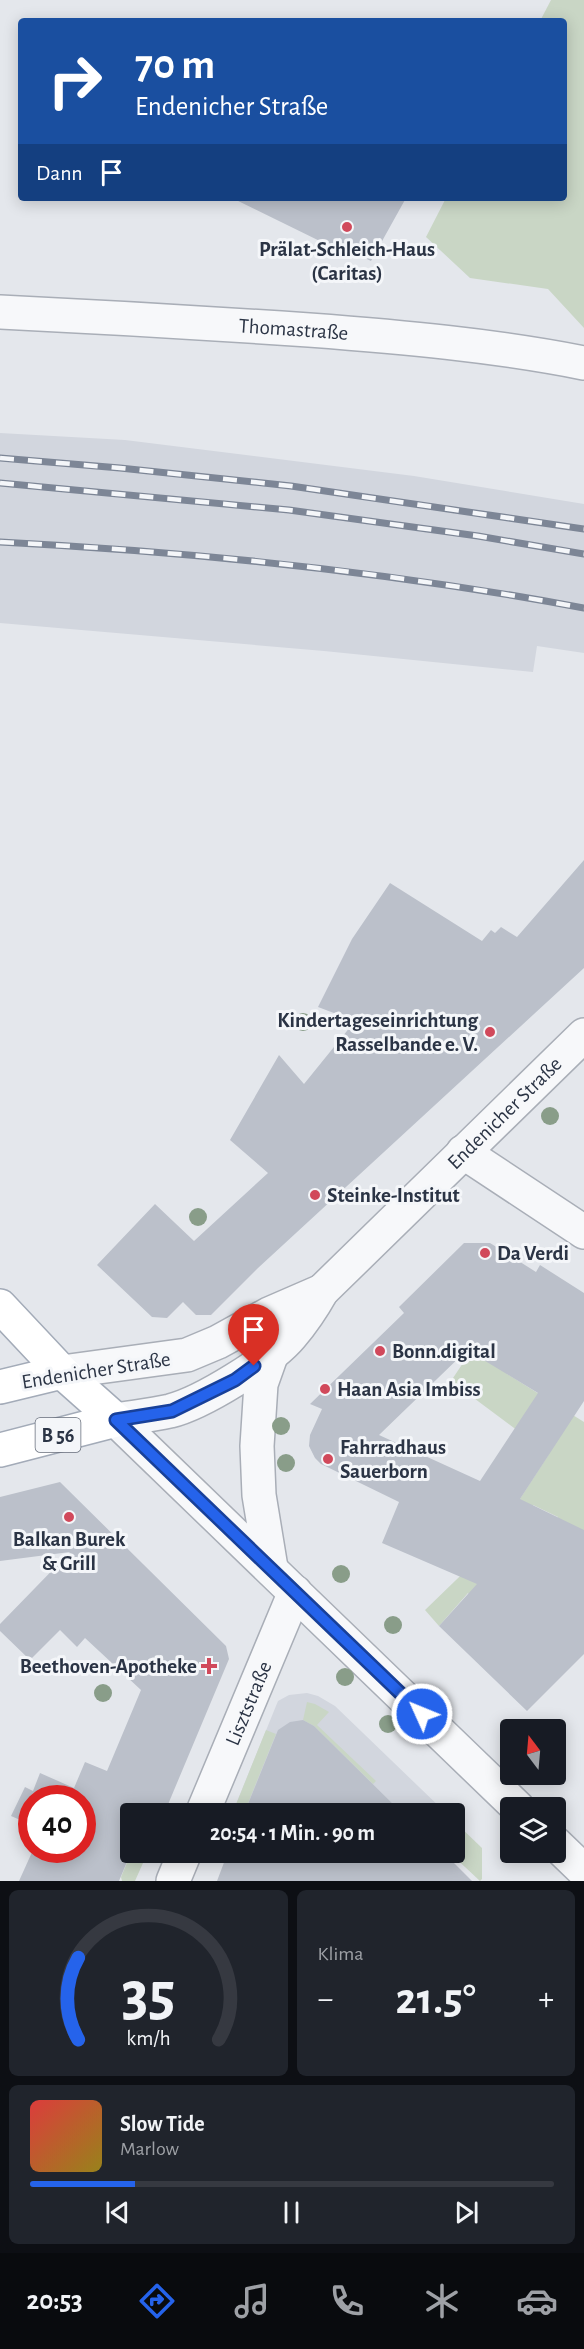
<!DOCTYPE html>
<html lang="de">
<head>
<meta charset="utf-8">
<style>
	:root { --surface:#171b24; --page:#20242c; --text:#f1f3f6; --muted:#9ea1a6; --line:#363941; --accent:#2563eb }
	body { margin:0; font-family:"Alegreya Sans",sans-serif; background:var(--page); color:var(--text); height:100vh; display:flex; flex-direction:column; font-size:22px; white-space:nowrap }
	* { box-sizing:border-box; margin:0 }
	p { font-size:20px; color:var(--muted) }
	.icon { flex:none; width:33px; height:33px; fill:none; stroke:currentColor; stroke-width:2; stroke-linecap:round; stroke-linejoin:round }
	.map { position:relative; height:1881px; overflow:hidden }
	.side { display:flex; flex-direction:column; gap:9px; padding:9px; background:#0d0f14; flex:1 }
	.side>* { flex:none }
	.top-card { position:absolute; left:18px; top:18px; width:549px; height:183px; border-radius:6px; box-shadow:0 3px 15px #0003; background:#1a4fa0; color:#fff; overflow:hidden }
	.needle { width:39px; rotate:344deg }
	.fabs { position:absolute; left:500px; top:1719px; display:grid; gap:12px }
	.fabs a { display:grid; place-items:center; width:66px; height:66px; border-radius:6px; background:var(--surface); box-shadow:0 3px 15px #0003; font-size:30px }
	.speed { position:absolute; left:18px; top:1785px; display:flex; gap:12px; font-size:30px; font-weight:700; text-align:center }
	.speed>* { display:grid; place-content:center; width:78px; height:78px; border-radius:50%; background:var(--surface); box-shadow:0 3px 15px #0003; line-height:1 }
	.speed .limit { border:9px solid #d22; background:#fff; color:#111 }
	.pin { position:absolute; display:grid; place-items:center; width:51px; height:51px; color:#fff; margin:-62px -26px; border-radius:50% 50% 50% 0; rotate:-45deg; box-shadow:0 0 6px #0007 }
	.pin .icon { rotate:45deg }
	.me { position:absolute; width:66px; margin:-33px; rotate:314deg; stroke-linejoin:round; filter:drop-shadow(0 0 4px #0008) }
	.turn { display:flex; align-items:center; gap:21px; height:126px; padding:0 18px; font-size:27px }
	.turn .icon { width:78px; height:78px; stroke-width:2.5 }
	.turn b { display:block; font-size:42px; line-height:51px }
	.then { display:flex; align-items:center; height:57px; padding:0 18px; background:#0003; gap:12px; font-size:22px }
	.big { font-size:45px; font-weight:600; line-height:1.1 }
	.side .card { flex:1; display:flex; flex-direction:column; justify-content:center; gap:9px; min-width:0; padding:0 21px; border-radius:9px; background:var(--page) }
	.side .dial { align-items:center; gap:0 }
	.dial svg { height:156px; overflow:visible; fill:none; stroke:var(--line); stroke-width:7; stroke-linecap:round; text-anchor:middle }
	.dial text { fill:var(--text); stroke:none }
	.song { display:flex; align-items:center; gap:18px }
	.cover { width:72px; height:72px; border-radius:9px; background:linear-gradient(135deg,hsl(0 70% 55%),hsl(50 70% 35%)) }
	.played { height:6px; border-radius:3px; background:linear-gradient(90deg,var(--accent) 20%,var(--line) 20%) }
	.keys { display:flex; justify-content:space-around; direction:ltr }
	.heat { display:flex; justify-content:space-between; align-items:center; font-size:33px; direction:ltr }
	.side .tiles { flex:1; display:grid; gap:9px; grid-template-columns:1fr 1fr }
	.card:last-child { grid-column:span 2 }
	.trip { position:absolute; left:120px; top:1803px; width:345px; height:60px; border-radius:6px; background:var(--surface); box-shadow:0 3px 15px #0003; font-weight:600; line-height:60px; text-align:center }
	.dock { display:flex; height:96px; justify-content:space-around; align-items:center; background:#090b0e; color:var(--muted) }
	.dock .icon { width:42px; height:42px }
	.dock .selected { color:var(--accent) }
	.dock b { font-size:27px; color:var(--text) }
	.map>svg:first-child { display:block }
	.built { fill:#d2d6de }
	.green { fill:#c9d6c5; fill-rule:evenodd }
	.building { fill:#bbc0ca; fill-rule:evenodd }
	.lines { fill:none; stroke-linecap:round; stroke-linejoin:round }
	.minor-casing { stroke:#a9aeb7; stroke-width:36 }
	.major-casing { stroke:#a3abb8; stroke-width:36 }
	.minor { stroke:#f7f8fa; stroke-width:33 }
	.major { stroke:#fff; stroke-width:33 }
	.rail-casing { stroke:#7d8696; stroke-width:7 }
	.rail { stroke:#f4f6f9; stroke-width:4.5; stroke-dasharray:14; stroke-linecap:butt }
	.tree { fill:#899d89 }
	.route-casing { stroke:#184099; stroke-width:15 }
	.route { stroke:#2563eb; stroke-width:10 }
	.poi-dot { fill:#d1495b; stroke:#f4f6f9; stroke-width:2 }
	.labels { text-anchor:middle; stroke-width:6; stroke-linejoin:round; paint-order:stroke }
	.shield { fill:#f4f6f9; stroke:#676e7b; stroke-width:1.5 }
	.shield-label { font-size:20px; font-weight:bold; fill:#2b3445 }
	.poi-label { font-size:21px; font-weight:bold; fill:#2b3445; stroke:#f4f6f9; text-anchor:start }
	.street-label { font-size:21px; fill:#2b3445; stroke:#f4f6f9 }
</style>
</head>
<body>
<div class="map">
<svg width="584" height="1881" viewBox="0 0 584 1881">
	<rect width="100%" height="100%" fill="#e4e7ec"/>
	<path class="built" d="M0,433L125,440L414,476L584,504V653L537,646L533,672L324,651L0,623Z
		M307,1693L318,1696L335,1706L446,1813L232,1814L278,1701L289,1695Z"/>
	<path class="green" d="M551,0H584V328L548,289L470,278L426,237L446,198H564V21H540Z
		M487,1327L507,1374L584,1422V1572L470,1595L468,1593L439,1626L425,1610L486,1551L549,1454L451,1381ZM533,1505L558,1517L541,1557Z
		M307,1702L315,1704L329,1712L317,1725L376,1781L373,1784L314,1726L303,1720Z
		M266,1730L276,1734L244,1813L233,1812Z
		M455,1822L482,1848V1879L480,1881L450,1853L445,1857L440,1853L454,1852Z
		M131,1853L143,1856L144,1853L147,1854L135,1881H122L121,1877Z"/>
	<path class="building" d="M232,198H406L371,261L336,244L334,248Z
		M584,860V968L258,1268L211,1315H196L183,1302L167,1318L152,1317L97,1265L155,1204L194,1241L268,1173L230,1140L279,1055L304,1084L355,1021L318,1007L352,939L390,883L482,941L491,930L495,933L501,927L517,937Z
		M464,1243H490L536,1272L540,1265L584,1293V1401L520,1499L584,1530V1654L527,1711L439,1626L477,1584L382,1543L399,1502L321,1464L315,1458L309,1446L310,1435L322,1409L310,1404L404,1313L399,1307ZM467,1350L538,1393L480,1481L379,1435Z
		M60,1482L226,1646L229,1659L164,1814H130L131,1852L119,1881H19L33,1850H82V1798H32V1825L11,1816L25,1787L33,1791L40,1773L74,1788L85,1762L107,1771L141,1690L85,1638L77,1647L60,1630L30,1660L0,1631V1624L70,1552L0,1561V1497Z
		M303,1720L314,1726L403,1814H244L278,1730L290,1722Z
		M228,1852H443L472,1881H217Z"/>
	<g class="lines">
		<g class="minor-casing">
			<g id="minor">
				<path id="s1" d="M0,312C103,317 206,323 309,330C401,337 493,345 584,363"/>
				<path d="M463,1152L584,1232"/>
				<path d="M62,1372L187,1355L218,1342L269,1314L322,1291"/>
				<path id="s2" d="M116,1420C134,1417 152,1415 170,1411C202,1403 270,1361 291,1336C303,1322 313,1307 322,1291L584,1035"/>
				<path d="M116,1420L518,1808"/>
				<path d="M271,1568L259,1495L257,1446L261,1384L272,1353"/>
				<path id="s3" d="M202,1814L295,1592"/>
				<path d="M555,1843L584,1871"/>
				<path d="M173,1881L185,1852"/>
			</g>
		</g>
		<g class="major-casing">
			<path id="major" d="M0,1306L62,1372L116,1420
				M0,1387L62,1372
				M0,1450L116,1420"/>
		</g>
		<use href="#minor" class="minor"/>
		<use href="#major" class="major"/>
		<g class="rail-casing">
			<path id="rail" d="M0,458L120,468L291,486L584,529
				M0,483L289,510L478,536L584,554
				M0,542C196,552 391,572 584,608"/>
		</g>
		<use href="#rail" class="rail"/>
	</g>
	<g class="tree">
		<circle cx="303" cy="1022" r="9"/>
		<circle cx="550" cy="1116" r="9"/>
		<circle cx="198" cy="1217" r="9"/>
		<circle cx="281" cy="1426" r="9"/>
		<circle cx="286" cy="1463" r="9"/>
		<circle cx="341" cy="1574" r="9"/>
		<circle cx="393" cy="1625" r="9"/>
		<circle cx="345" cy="1677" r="9"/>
		<circle cx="103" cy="1693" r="9"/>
		<circle cx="388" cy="1724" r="9"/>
	</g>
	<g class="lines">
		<g class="route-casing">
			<path id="route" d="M254,1366L235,1380L172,1411L116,1420L422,1714"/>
		</g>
		<use href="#route" class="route"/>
	</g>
	<g class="poi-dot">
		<circle cx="347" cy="227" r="6"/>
		<circle cx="490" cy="1032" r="6"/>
		<circle cx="315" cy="1195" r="6"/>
		<circle cx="485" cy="1253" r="6"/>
		<circle cx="380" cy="1351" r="6"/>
		<circle cx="325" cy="1389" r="6"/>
		<circle cx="328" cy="1459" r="6"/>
		<circle cx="69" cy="1517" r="6"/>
		<path d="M206 1657h6v6h6v6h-6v6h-6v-6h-6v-6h6z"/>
	</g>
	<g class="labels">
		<rect class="shield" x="35.5" y="1418" width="45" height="34" rx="4.5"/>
		<g class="shield-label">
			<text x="58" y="1442">B 56</text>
		</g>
		<g class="poi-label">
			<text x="347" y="256" text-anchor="middle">Prälat-Schleich-Haus<tspan x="347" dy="24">(Caritas)</tspan></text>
			<text x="478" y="1027" text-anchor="end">Kindertageseinrichtung<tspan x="478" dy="24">Rasselbande e. V.</tspan></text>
			<text x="327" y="1202">Steinke-Institut</text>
			<text x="497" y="1260">Da Verdi</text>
			<text x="392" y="1358">Bonn.digital</text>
			<text x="337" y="1396">Haan Asia Imbiss</text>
			<text x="340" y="1454">Fahrradhaus<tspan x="340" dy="24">Sauerborn</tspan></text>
			<text x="69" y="1546" text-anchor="middle">Balkan Burek<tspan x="69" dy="24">&amp; Grill</tspan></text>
			<text x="197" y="1673" text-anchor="end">Beethoven-Apotheke</text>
		</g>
		<g class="street-label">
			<text dy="7" stroke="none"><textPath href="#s1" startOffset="294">Thomastraße</textPath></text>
			<text dy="7" stroke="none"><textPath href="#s2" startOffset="508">Endenicher Straße</textPath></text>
			<text transform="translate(96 1370) rotate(-9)" y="7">Endenicher Straße</text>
			<text dy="7" stroke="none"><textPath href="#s3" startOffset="120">Lisztstraße</textPath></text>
		</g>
	</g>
</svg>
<div class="fabs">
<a><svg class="needle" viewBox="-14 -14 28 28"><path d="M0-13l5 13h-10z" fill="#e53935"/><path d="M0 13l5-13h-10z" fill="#9ea1a6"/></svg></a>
<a><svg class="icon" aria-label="layers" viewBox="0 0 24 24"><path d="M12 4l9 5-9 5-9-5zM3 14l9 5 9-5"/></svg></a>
</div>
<div class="speed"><div class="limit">40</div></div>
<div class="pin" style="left:254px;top:1366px;background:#d93025"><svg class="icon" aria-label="arrive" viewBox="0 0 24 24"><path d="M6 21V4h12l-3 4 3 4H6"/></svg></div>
<svg class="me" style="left:422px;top:1714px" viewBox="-20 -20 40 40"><circle r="17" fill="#2563eb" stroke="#fff" stroke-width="3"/><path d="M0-11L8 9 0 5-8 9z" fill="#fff"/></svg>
<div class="trip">20:54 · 1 Min. · 90 m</div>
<div class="top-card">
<div class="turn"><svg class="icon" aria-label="right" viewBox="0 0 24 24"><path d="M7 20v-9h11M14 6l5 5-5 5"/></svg><div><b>70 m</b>Endenicher Straße</div></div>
<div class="then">Dann<svg class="icon" aria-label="arrive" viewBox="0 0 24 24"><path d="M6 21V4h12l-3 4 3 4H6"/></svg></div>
</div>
</div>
<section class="side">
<div class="tiles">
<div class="card dial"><svg viewBox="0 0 100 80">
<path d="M14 69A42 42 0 1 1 86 69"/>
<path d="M14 69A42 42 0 0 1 14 27" stroke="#2563eb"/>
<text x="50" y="56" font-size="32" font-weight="700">35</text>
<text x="50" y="72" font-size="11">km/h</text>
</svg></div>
<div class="card"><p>Klima</p>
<div class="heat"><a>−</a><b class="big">21.5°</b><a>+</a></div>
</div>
<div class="card">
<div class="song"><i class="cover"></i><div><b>Slow Tide</b><p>Marlow</p></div></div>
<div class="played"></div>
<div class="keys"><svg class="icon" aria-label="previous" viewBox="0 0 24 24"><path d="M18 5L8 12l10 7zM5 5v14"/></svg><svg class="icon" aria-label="pause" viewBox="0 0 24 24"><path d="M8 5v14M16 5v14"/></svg><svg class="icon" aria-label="next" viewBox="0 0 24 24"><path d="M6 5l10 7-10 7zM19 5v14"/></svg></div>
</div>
</div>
</section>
<nav class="dock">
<b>20:53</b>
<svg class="icon selected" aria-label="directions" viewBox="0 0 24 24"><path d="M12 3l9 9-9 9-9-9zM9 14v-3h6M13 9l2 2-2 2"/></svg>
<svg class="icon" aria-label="music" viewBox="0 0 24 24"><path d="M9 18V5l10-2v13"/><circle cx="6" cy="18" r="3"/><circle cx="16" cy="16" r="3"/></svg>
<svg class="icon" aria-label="phone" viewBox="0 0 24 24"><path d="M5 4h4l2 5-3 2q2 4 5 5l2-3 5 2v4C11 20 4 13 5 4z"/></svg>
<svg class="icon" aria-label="climate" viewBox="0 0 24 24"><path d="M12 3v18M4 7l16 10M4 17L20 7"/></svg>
<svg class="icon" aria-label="car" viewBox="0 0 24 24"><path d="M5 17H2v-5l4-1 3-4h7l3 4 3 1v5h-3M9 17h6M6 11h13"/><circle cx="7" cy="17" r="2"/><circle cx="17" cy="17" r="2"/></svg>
</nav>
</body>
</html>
